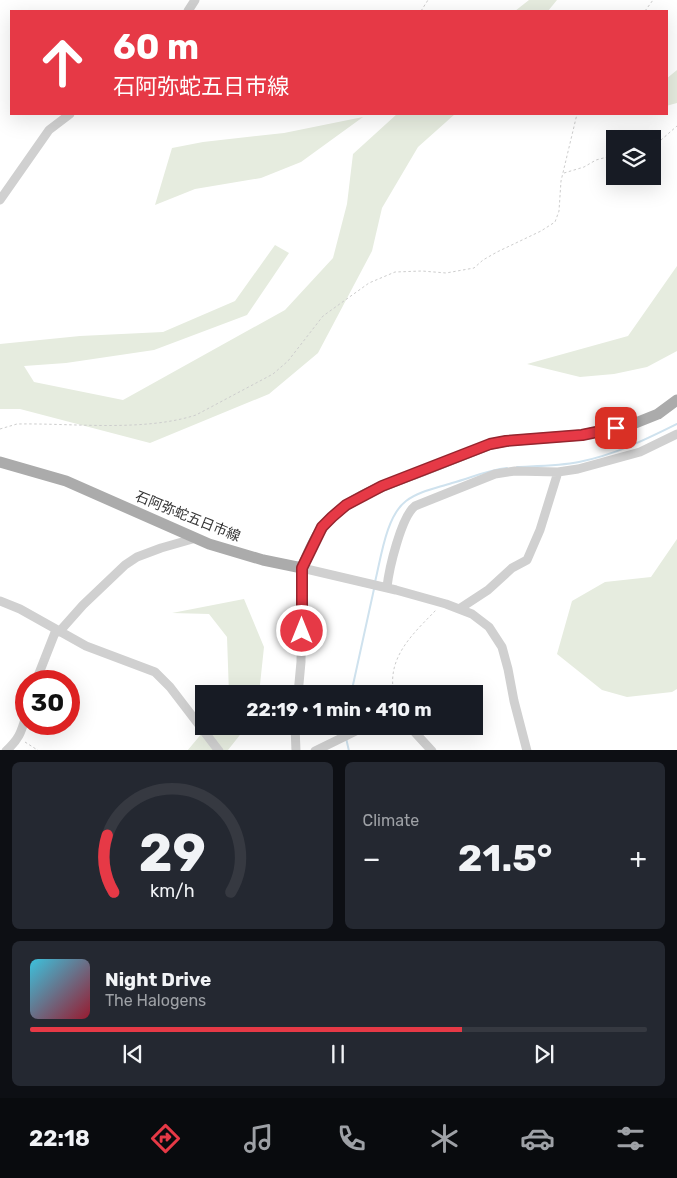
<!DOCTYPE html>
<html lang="en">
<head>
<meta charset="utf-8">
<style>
	:root { --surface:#171b24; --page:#242831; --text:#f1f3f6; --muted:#9ea1a6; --line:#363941; --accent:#e63946 }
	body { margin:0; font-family:Rubik,"Noto Sans JP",sans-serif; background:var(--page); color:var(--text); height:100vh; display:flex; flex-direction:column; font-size:19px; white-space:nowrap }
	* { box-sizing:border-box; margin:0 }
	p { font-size:16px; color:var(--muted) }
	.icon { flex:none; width:28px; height:28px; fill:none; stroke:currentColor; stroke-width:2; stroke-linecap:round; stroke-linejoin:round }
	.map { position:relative; height:750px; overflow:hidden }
	.drawer { display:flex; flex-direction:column; gap:12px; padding:12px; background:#0d0f14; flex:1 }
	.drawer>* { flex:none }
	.guide { position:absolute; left:10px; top:10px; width:658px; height:105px; border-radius:0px; box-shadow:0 5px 20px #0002; background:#e63946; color:#fff; overflow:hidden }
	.buttons { position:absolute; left:606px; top:130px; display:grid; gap:10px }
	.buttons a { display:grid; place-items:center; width:55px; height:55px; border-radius:0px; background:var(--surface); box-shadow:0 5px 20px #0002; font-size:25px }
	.speed { position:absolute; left:15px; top:670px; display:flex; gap:10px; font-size:25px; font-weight:700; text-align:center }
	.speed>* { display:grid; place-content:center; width:65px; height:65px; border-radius:50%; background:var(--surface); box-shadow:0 5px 20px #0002; line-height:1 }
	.speed .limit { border:8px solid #d22; background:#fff; color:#111 }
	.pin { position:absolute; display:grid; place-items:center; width:42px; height:42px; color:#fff; margin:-21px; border-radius:10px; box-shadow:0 2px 8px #0006 }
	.me { position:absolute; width:55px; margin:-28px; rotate:0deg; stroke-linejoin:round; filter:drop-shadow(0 0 4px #0008) }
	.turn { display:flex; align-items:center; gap:18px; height:105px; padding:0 20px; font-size:22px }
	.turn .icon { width:65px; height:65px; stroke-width:2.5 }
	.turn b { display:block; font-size:35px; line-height:42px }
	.big { font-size:38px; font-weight:700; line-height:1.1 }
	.drawer .card { flex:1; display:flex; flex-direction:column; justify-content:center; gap:8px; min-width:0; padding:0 18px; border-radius:8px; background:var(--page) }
	.drawer .dial { align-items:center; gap:0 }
	.dial svg { height:130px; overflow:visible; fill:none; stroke:var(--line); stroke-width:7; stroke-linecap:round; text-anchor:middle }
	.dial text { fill:var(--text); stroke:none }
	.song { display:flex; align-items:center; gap:15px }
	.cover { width:60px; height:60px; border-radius:8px; background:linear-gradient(135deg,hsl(190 70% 55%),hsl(350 70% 35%)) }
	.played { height:5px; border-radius:2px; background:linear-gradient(90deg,var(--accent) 70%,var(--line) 70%) }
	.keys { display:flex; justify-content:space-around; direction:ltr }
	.heat { display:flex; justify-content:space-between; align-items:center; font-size:28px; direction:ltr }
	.drawer .tiles { flex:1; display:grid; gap:12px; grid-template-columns:1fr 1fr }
	.card:last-child { grid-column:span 2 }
	.trip { position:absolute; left:195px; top:685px; width:288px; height:50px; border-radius:0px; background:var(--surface); box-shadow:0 5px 20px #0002; font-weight:700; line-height:50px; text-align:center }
	.tab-bar { display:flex; height:80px; justify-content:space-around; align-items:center; background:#090b0e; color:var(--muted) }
	.tab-bar .icon { width:35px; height:35px }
	.tab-bar .current { color:var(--accent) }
	.tab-bar b { font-size:22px; color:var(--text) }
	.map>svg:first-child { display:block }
	.green { fill:#e6ecdf }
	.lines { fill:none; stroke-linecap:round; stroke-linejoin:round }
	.stream { stroke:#cfe2ee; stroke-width:2 }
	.path { stroke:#cdcdcd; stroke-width:1; stroke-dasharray:2.5 2.5; stroke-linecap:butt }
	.minor { stroke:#d0d0d0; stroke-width:9 }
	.major { stroke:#ababab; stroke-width:11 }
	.route-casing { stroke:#96252e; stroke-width:12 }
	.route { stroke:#e63946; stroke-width:9 }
	.labels { text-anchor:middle; stroke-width:5; stroke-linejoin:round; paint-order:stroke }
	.street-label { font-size:14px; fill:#333; stroke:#fff }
</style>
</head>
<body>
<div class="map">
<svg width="677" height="751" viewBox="0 0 677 751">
	<rect width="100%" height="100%" fill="#fff"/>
	<path class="green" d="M529,0H557L548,11H515Z
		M677,70V103L666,106V79Z
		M397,114H455L418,147L382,208L372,251L318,353L269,394L150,443L20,409H0V344L80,336L163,332L235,301L275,245L289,253L247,315L154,350L66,363L24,366L34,382L123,400L285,310L333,258L347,204L353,154Z
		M363,117L301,162L261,178L195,189L155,205L172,148L203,142L284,133Z
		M677,266V351L647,367L614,374L580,377L527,364L628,336Z
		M677,539V689L672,692L627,697L602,690L557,654L572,601L605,582L651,577Z
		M244,599L264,647L259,694H229L227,637L209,614L172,613Z
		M208,726H247L228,750L187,751Z"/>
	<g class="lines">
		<path class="stream" d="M517,467C538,466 559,466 579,462C614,455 645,440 677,424
			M375,582C381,558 386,516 406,501C419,491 437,488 452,483C471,478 487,470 507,468
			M351,694L374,589
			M345,726L346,734
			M346,738L349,751"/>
		<path class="path" d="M421,11L428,0
			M645,11L653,0
			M652,145L661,140L677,126
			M564,173L584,167L596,160L615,155
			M0,429L17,424C73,423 143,432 196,415L273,374L288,361L323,316L369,283L395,272L422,271L446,273L474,268L483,260L497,252L541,231L555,222L559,211L561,181L577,114
			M394,694C386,657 414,633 436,610
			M25,742L39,751"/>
		<path class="minor" d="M188,11L195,0
			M0,200L49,130L70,114
			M387,587C389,569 401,517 415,506L495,474L515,471L558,472L578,469L640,452L677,434
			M0,601L20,609L86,646L155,672L170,687L219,751
			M459,609L488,590L512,568L527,560L540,530L558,472
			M59,632L83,605L125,565L137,557L161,548L196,538
			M36,681L56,630
			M298,694L301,662L302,568L396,590L446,604L472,614L489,627L502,647L508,669L514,701L527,751
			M295,726L296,751
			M409,726L432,751
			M6,751C19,739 21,733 26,716
			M315,751L366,726"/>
		<path class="major" d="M0,462L66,481L209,544L263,560L302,568C308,554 314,538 323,527C346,497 388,484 422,471C445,462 468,453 491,444L506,441L582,435L633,424L658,414L677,400"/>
	</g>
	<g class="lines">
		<g class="route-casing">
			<path id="route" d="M302,631V568L322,527L332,517L346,505L382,486L490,444L506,441L582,435L616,428"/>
		</g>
		<use href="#route" class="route"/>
	</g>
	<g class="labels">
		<g class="street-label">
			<text transform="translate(188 516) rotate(22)" y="5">石阿弥蛇五日市線</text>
		</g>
	</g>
</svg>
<div class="buttons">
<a><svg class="icon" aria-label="layers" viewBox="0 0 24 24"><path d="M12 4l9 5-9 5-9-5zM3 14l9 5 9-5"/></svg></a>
</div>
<div class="speed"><div class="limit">30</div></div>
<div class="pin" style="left:616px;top:428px;background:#d93025"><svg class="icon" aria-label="arrive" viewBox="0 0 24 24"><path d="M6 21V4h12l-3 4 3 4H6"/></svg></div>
<svg class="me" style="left:302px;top:631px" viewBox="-20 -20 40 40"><circle r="17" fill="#e63946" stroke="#fff" stroke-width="3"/><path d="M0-11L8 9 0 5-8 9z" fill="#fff"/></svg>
<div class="trip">22:19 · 1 min · 410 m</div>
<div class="guide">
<div class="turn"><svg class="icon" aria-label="ahead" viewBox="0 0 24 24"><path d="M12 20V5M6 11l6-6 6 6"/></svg><div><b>60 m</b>石阿弥蛇五日市線</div></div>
</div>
</div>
<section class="drawer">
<div class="tiles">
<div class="card dial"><svg viewBox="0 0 100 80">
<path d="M14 69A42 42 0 1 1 86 69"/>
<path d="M14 69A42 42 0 0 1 10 34" stroke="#e63946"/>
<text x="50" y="56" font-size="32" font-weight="700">29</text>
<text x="50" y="72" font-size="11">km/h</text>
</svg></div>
<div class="card"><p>Climate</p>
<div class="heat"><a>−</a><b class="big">21.5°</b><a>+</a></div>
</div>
<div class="card">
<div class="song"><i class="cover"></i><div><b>Night Drive</b><p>The Halogens</p></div></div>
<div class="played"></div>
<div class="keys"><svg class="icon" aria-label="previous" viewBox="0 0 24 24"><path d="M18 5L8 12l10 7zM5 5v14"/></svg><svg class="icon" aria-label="pause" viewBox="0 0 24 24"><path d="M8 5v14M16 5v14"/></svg><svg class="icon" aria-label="next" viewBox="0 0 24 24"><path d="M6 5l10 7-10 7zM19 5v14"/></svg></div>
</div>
</div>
</section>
<nav class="tab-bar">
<b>22:18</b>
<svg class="icon current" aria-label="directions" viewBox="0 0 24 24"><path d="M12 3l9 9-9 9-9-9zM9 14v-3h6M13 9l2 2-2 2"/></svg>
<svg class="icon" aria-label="music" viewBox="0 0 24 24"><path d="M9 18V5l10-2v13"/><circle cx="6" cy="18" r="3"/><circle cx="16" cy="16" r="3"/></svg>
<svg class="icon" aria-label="phone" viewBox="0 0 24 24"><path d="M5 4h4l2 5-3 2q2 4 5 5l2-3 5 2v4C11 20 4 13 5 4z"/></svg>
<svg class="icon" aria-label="climate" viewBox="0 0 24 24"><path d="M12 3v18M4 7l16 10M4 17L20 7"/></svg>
<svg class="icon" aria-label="car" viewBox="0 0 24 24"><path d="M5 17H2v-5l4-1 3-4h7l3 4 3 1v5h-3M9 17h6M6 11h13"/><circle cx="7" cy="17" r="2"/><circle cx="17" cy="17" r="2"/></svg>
<svg class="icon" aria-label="filters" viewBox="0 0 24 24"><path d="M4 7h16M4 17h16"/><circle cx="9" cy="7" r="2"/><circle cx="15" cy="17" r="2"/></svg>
</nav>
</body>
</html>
